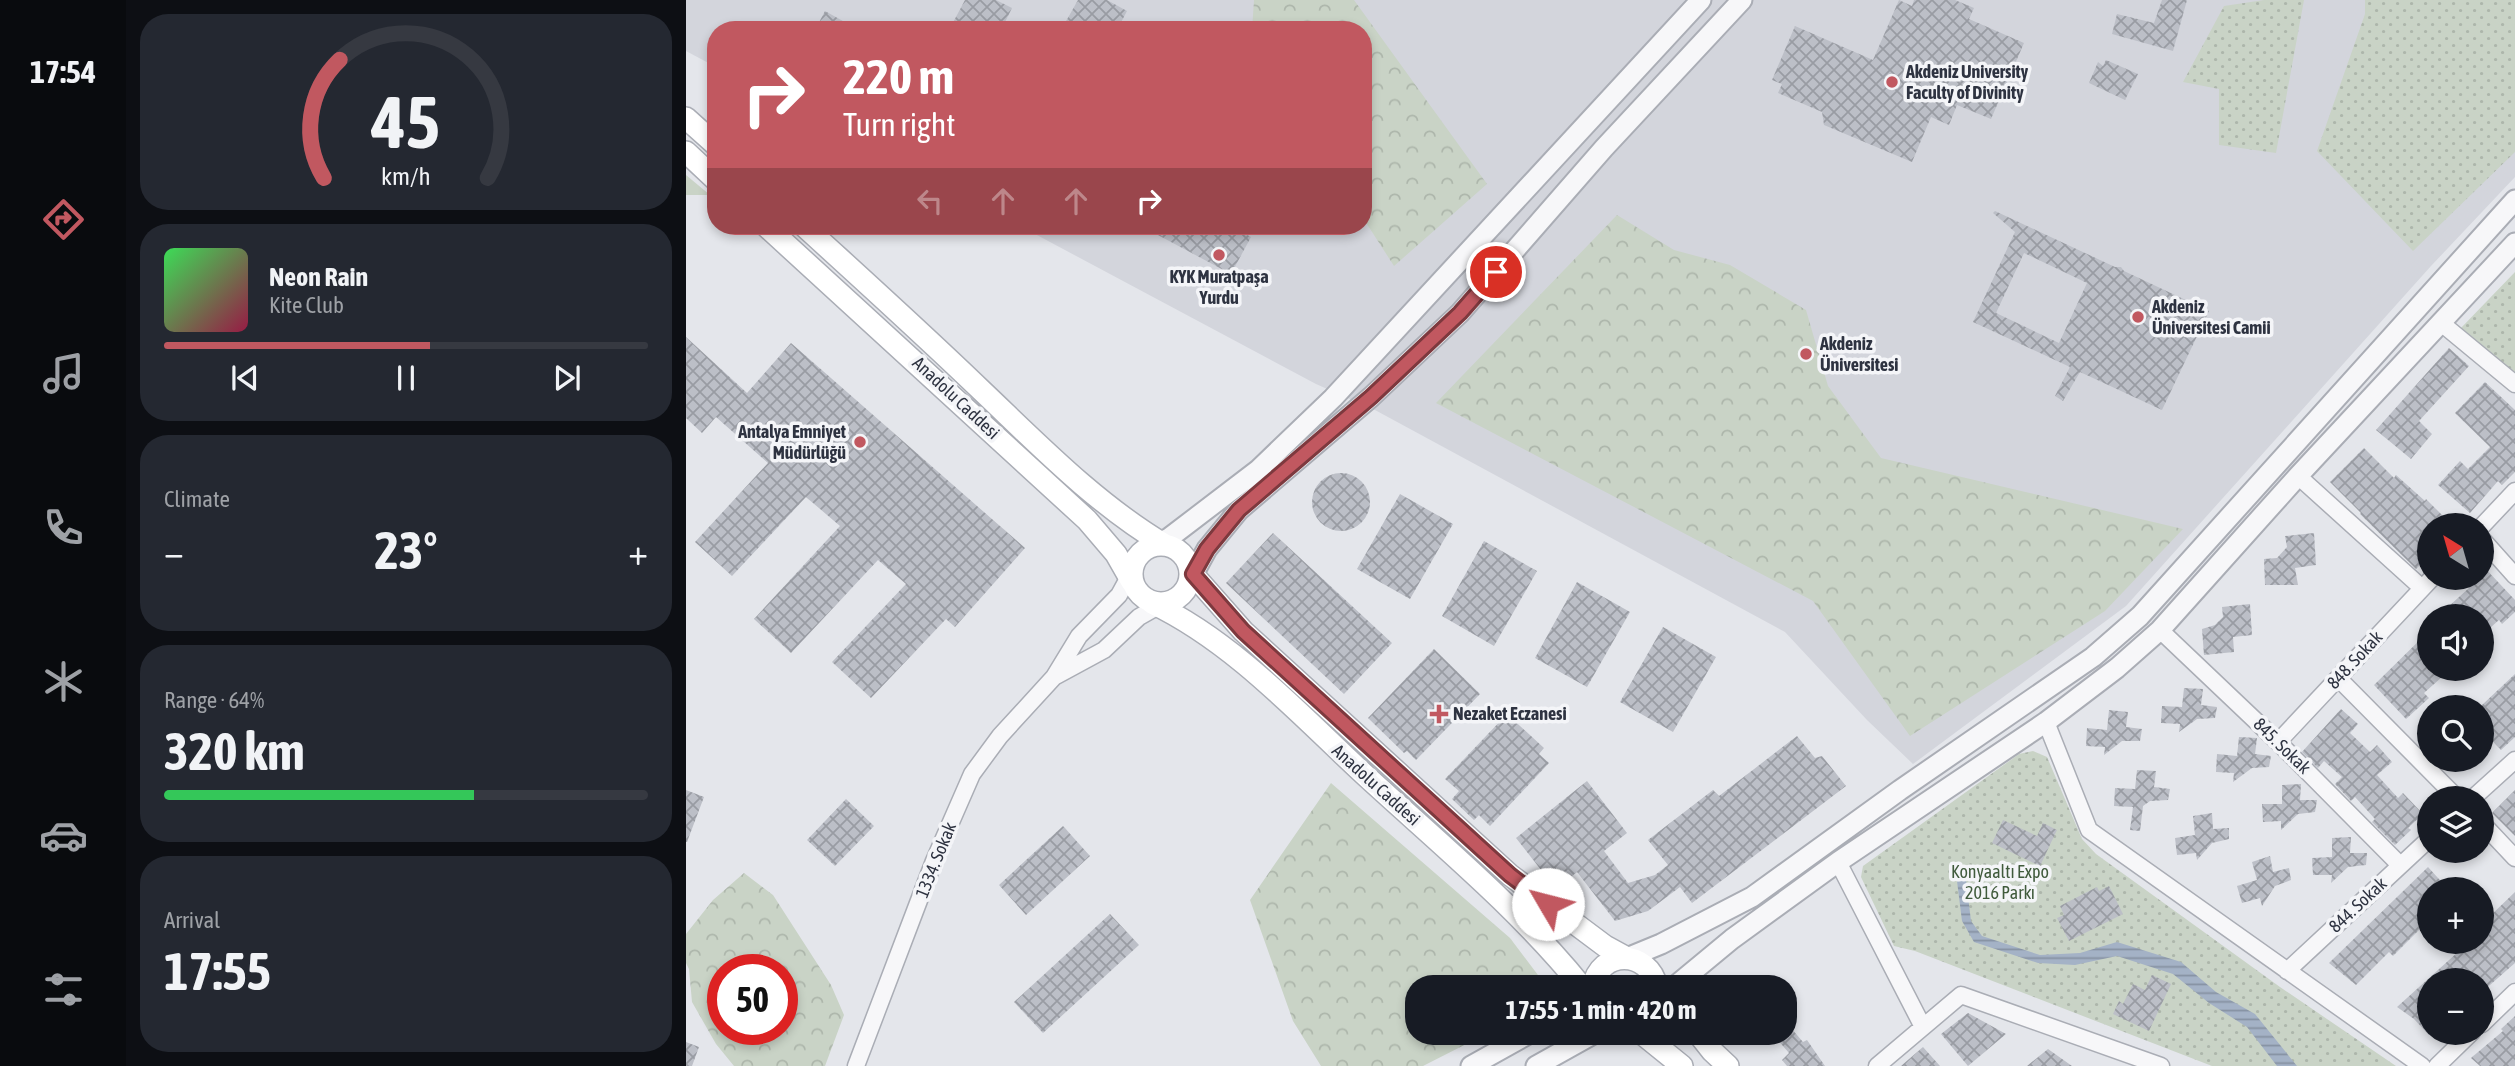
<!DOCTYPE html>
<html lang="en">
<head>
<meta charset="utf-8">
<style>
	:root { --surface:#171b24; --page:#242831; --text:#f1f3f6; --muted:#9ea1a6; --line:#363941; --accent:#c15860 }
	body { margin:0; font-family:"Asap Condensed",sans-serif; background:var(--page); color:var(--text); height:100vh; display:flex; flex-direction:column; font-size:26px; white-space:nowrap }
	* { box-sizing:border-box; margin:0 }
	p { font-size:23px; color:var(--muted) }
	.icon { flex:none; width:38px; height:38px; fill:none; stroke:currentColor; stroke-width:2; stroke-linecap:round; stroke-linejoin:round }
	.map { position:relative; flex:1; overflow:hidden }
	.details { display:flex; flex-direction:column; gap:14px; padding:14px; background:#0d0f14; width:560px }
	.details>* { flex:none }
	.banner { position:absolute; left:21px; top:21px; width:665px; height:214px; border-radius:28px; box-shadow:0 4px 10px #0003; background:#c15860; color:#fff; overflow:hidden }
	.needle { width:46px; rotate:323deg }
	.fabs { position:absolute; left:1731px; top:513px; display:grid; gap:14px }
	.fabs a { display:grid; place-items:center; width:77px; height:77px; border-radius:50%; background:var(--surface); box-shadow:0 4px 10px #0003; font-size:35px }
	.speed { position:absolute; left:21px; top:954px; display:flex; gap:14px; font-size:35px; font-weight:700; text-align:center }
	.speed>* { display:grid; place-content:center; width:91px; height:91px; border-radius:50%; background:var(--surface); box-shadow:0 4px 10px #0003; line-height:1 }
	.speed .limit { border:10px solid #d22; background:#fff; color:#111 }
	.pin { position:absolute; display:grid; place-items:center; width:60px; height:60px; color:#fff; margin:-30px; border:4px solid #fff; border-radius:50%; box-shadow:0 2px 7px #0007 }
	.me { position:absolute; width:77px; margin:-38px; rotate:307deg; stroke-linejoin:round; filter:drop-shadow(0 0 5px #0008) }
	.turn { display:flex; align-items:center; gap:24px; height:147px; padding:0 21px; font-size:32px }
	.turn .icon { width:91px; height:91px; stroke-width:2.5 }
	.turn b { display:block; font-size:49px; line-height:60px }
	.lanes { display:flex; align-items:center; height:66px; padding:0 21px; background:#0003; justify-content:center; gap:35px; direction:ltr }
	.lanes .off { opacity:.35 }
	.big { font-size:52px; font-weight:700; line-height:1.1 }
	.details .tile { flex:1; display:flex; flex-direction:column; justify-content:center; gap:10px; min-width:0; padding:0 24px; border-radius:28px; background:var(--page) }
	.details .dial { align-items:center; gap:0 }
	.dial svg { height:182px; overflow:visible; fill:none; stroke:var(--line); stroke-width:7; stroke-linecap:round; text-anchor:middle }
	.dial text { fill:var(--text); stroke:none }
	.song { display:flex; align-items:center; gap:21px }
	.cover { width:84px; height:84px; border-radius:10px; background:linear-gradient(135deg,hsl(130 70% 55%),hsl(340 70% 35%)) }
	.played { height:7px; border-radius:4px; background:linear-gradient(90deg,var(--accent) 55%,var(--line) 55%) }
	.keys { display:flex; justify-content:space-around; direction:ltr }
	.heat { display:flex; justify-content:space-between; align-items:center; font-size:38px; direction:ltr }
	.charge { height:10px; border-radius:5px; background:linear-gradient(90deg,#34c759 64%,var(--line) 0) }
	.trip { position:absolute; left:719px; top:975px; width:392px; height:70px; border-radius:28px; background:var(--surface); box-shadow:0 4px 10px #0003; font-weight:700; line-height:70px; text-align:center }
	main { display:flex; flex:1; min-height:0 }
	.menu { display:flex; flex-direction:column; width:126px; justify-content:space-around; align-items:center; background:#090b0e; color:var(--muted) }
	.menu .icon { width:49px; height:49px }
	.menu .on { color:var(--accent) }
	.menu b { font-size:32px; color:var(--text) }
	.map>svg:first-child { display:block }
	.built { fill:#d3d5dc }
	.grass { fill:url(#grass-dots) }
	.forest { fill:url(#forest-crowns); fill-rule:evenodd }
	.garden { fill:#c9d3c6 }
	.water { fill:url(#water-rules) }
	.building { fill:url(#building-cross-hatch); fill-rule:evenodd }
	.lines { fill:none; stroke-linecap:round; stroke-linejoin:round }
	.minor-casing { stroke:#aaadb5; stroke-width:19 }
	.tertiary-casing { stroke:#aaadb5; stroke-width:23 }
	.secondary-casing { stroke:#aaadb5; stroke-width:24 }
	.minor { stroke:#f7f7f9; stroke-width:16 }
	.tertiary { stroke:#f7f7f9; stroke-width:19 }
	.secondary { stroke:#fff; stroke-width:21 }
	.route-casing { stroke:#7d393e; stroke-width:18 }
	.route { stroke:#c15860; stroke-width:12 }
	.poi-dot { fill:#c15860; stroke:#f4f5f8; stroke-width:2.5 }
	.labels { text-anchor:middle; stroke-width:7; stroke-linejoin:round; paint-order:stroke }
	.poi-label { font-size:18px; font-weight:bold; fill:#2e3341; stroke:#f4f5f8; text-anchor:start }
	.street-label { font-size:18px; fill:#2e3341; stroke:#f4f5f8 }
	.park-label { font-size:18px; fill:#405b3c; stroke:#f4f5f8 }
</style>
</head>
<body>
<main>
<nav class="menu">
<b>17:54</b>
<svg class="icon on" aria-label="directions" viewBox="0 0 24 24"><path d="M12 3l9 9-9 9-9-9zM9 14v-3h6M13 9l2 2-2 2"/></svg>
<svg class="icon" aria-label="music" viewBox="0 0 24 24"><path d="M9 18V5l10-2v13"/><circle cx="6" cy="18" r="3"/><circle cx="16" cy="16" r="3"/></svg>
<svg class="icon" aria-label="phone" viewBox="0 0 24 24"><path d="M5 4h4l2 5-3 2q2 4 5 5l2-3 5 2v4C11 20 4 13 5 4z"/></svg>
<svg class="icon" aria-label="climate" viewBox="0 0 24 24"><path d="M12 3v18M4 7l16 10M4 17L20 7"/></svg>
<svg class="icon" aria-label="car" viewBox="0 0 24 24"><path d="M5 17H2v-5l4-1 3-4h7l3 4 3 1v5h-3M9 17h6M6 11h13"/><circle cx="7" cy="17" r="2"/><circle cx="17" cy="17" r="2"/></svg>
<svg class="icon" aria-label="filters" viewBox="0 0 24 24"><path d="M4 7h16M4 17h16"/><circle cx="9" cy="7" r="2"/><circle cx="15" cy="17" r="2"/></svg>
</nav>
<section class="details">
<div class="tile dial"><svg viewBox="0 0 100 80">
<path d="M14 69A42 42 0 1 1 86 69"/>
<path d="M14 69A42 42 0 0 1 21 17" stroke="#c15860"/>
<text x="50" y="56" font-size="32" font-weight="700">45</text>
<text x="50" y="72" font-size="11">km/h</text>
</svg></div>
<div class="tile">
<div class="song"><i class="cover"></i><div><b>Neon Rain</b><p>Kite Club</p></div></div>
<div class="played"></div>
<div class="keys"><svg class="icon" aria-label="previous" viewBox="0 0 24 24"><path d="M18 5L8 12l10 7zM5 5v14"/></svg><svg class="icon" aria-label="pause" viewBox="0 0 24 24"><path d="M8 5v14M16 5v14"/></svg><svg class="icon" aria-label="next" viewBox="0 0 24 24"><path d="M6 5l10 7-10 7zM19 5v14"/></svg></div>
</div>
<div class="tile"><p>Climate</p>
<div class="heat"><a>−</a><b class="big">23°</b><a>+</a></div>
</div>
<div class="tile"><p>Range · 64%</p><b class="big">320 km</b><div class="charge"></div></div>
<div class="tile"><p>Arrival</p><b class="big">17:55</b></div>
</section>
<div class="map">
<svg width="1829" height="1066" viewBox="0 0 1829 1066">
	<defs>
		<pattern id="grass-dots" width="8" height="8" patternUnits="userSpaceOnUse" patternTransform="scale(1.75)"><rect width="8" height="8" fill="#c9d3c6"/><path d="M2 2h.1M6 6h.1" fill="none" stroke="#adb6ab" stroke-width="1.8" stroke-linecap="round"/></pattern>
		<pattern id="forest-crowns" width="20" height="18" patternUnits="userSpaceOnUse" patternTransform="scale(1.75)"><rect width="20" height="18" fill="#c9d3c6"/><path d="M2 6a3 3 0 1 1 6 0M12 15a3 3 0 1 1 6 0" fill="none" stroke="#adb6ab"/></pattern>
		<pattern id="water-rules" width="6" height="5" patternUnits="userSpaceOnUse" patternTransform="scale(1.75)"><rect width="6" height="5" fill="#a4b2c6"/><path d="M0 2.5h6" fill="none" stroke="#8691a2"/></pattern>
		<pattern id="building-cross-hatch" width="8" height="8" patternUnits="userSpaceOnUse" patternTransform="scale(1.75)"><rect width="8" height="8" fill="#bcbfc7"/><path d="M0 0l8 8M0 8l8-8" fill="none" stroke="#999ca3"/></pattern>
	</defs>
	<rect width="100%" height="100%" fill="#e4e6eb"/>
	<path class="built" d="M0,0H1829V177L1745,266L1440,606L1227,764L1181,720L1099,632L689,410L630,384L334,226H677V30H30V67L0,51Z"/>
	<path class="grass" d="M1578,0H1618L1590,153L1533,145V89L1497,82L1538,6Z
		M1679,0H1829V152L1727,251L1631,151L1679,14Z
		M1829,272V375L1774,329Z
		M1347,751L1361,757L1396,839L1410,854L1594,987L1710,1066H1526L1229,951L1208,946L1175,877L1177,866L1333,754Z"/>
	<path class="forest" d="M568,0H668L801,184L708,266L677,218V30H566Z
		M931,215L988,250L1044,265L1120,310L1142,386L1195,458L1497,529L1419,611L1224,736L1127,601L750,403Z
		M645,783L824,938L861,987H732V1032L802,1033L737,1066H635L607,1021L564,900Z
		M58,873L87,895L145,985L158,1015L139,1066H48L30,1044L6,1002L3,969L0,963V934L27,900ZM37,970H96V1029H37Z"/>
	<path class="garden" d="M0,175L24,195H0Z"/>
	<path class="water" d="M1279,872L1285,921L1296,936L1354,955L1394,953L1431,942L1495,962L1530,992L1569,1014L1611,1066H1591L1561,1027L1523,1003L1487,974L1431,956L1389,965L1352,963L1288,942L1276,921L1270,873Z"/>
	<path class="building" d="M279,0H310L326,8L315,30H263Z
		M392,0H421L441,11L431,30H375Z
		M1213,0L1226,6L1228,0H1269L1288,8L1283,19L1338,43L1305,119L1271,105L1263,125L1245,117L1226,162L1138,125L1136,112L1092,93L1096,84L1086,80L1109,26L1187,60Z
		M1476,0H1501L1487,51L1426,34L1431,14L1468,23Z
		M139,11L173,30H129Z
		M1420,60L1452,74L1439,100L1403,83L1412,62L1417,66Z
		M1309,211L1429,267H1435L1438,271L1523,311L1476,410L1394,372L1377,401L1369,396L1384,367L1287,322L1329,232L1307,213ZM1338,253L1401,283L1373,343L1310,313Z
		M455,226H545L565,237L545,274Z
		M0,337L61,393L105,343L339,548L269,627L260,619L185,698L146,662L220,584L192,560L105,653L68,619L154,526L120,497L46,576L9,542L82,463L30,417L16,433L0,418Z
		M1763,348L1783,366L1733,421L1746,434L1725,459L1690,430Z
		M1799,382L1829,410V472L1816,485L1812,481L1784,513L1752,485L1774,461L1782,469L1804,447L1769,413Z
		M1678,448L1708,478L1710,475L1739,501L1740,499L1766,525H1743V556L1730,569L1674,514L1675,513L1644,482Z
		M626 502a29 29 0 1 1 58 0a29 29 0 1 1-58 0Z
		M714,494L767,524L724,599L671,569Z
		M587,533L706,643L658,694L540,583Z
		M1628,533L1630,565L1609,568L1612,585H1579L1578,559L1591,558L1601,547L1599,536Z
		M798,541L851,571L808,646L756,616Z
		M1796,565L1829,600V612L1816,624L1813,620L1796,635V616H1752L1783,588L1779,584L1787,578H1796Z
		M891,582L944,612L901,687L849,658Z
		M1564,604L1566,635L1547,637L1548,652L1518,655L1516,629L1529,625L1537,617L1536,607Z
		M977,627L1030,657L987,732L934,702Z
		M1743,631V668H1766L1738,693L1743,698L1720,719L1688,685Z
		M748,649L794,694L730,760L721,751L718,753L682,718Z
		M1829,674V737L1815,750L1796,730V705Z
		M1498,688L1517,689L1515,705L1531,707L1529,718L1511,719L1493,732L1494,724L1475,723L1476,706L1496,707Z
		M1655,709L1672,724L1664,733L1684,752L1691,745L1706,762L1691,775L1712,798L1717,793L1737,814L1722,828L1725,830L1709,845L1686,822L1689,819L1669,797L1665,801L1649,784L1656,777L1638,761L1632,768L1616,752Z
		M1423,710L1442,712L1440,727L1456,729L1454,741H1436L1418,755L1419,747L1400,746L1401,728L1421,730Z
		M821,714L858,748L853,754L863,763L804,826L793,815L788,820L766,799L773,791L759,779Z
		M1111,736L1129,758L1136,756L1160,786L1006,903L994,887L962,911L929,921L891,872L870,889L830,838L901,781L941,833L918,851L942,883L969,875L982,865L962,840L1027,790L1033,796Z
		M1553,737L1571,738L1569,754L1585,756L1583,767L1566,768L1547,782L1548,773L1530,772L1531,754L1551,756Z
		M1451,770L1470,771L1468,787L1484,789L1482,800L1464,801L1457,806L1454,831L1444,830L1447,807L1428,806L1429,788L1449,789Z
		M1615,784L1614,800H1631L1629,812L1612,814L1595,830V821L1577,822L1576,804H1596V785Z
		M0,790L18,797L1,842H0Z
		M1829,790V836L1806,813Z
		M160,799L188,826L149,866L121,840Z
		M1526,813L1527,829L1543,828V839L1526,843L1511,860L1510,853L1491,855L1489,838L1509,835L1507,816Z
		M1317,820L1351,836L1357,823L1371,830L1354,866L1306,843Z
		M377,826L404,856L340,915L313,885Z
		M1665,837L1664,853H1681L1680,865L1662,867L1645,883L1646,875H1627L1626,858L1646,857V838Z
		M1584,856L1587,872L1603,868L1605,880L1589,886L1576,906L1574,898L1556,903L1551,886L1571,880L1566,862Z
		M1742,867L1762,889H1743V920L1707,956L1703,952L1670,985L1643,963Z
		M1423,886L1437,914L1383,941L1371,918L1378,915L1374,906L1411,887L1413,891Z
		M1829,892V963L1796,992V980H1743V1035L1728,1019L1711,1007L1783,942H1796V930L1805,921L1802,918Z
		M424,914L453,945L357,1033L328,1002Z
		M1466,975L1485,984L1463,1031L1427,1014L1433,1001L1437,1004L1447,984L1459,990Z
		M1282,1013L1320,1034L1282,1066L1255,1034Z
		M1829,1016V1066H1794L1785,1058L1817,1031L1815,1029Z
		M1099,1021L1117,1042L1121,1040L1139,1066H1101L1096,1060L1103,1053L1085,1032H1099Z
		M0,1042L13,1047L6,1066H0Z
		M1237,1047L1254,1066H1215Z
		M1362,1049L1386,1066H1341Z"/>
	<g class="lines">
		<g class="minor-casing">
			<path id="minor" d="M1754,322L1829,384
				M1612,476L1736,588
				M1796,526L1829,491
				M1796,539L1829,576
				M1474,630L1592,742L1714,865
				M370,676L418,650L453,617L476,604
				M1652,678L1771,798
				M1360,722L1403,830L1736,1066
				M1592,742L1746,578
				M1787,798L1829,760
				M1796,823L1829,858
				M1152,862L1237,1027
				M1601,971L1743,839
				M1796,1024L1829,992
				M170,1066L248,861L286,774L314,736L368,677L393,636L433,595L445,573
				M1191,1066L1275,995L1475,1066
				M1751,1066L1786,1032"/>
		</g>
		<g class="tertiary-casing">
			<path id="tertiary" d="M469,545L483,538L572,470L647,398L1015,0
				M504,580L521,549L553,510L685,397L774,313L918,148L1056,0
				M941,958L975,944L1066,897L1214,790L1407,657L1454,616L1829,200
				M988,987L1046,939L1152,862L1360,722L1431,668L1474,630L1612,476L1829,243
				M785,1066L846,1032
				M850,1066L911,1032"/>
		</g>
		<g class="secondary-casing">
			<path id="secondary" d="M0,118L30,145
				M0,152L30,180
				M80,226L401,520L430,554L446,582
				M118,226C177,280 237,334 295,390C353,445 410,504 479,545
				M446 574a29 29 0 1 1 58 0a29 29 0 1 1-58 0Z
				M504,571L557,631L824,875L919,946L941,958
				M466,603C548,642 614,715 680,776C754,844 833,909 896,987
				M907,987C913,949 963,949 971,987
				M954,1032L996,1066
				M1011,1032L1026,1051L1042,1066"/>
		</g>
		<use href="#minor" class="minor"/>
		<use href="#tertiary" class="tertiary"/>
		<use href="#secondary" class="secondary"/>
	</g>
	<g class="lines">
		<g class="route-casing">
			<path id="route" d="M810,272L774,313L685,397L553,510L521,549L507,574L557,631L824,875L862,904"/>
		</g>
		<use href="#route" class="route"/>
	</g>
	<g class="poi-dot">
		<circle cx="1206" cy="82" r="7"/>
		<circle cx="533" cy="255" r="7"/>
		<circle cx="1452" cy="317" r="7"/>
		<circle cx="1120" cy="354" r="7"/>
		<circle cx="174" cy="442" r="7"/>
		<path d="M749.5 703.5h7v7h7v7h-7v7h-7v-7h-7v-7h7z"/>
	</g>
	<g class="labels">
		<g class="poi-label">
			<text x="1220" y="78">Akdeniz University<tspan x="1220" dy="21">Faculty of Divinity</tspan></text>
			<text x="533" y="283" text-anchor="middle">KYK Muratpaşa<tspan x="533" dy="21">Yurdu</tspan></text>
			<text x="1466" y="313">Akdeniz<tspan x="1466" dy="21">Üniversitesi Camii</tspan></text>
			<text x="1134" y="350">Akdeniz<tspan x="1134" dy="21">Üniversitesi</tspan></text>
			<text x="160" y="438" text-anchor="end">Antalya Emniyet<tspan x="160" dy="21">Müdürlüğü</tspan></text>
			<text x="767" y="720">Nezaket Eczanesi</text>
		</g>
		<g class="street-label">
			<text transform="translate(270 398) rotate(43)" y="6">Anadolu Caddesi</text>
			<text transform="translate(1669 660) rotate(-47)" y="6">848. Sokak</text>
			<text transform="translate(1596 746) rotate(44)" y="6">845. Sokak</text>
			<text transform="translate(690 785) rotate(42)" y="6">Anadolu Caddesi</text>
			<text transform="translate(250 860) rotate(-68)" y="6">1334. Sokak</text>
			<text transform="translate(1672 905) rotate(-43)" y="6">844. Sokak</text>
		</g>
		<g class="park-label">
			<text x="1314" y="878">Konyaaltı Expo<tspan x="1314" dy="21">2016 Parkı</tspan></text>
		</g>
	</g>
</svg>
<div class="fabs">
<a><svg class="needle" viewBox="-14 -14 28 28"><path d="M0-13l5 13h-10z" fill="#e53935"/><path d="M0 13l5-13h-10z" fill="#9ea1a6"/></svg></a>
<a><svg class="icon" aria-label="sound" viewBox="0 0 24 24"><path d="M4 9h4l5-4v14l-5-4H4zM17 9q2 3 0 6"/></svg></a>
<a><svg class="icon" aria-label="search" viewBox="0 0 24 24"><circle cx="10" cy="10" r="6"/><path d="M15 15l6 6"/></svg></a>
<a><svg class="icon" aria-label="layers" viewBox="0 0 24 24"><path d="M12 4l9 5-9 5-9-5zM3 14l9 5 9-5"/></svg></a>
<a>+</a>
<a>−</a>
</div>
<div class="speed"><div class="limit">50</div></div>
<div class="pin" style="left:810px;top:272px;background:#d93025"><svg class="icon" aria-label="arrive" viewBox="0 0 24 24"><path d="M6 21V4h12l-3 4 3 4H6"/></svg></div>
<svg class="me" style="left:862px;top:904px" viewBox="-20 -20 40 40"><circle r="19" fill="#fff"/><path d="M0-13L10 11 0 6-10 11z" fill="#c15860"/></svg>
<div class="trip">17:55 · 1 min · 420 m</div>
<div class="banner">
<div class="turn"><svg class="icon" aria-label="right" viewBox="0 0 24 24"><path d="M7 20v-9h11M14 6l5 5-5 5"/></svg><div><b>220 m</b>Turn right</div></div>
<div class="lanes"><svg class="icon off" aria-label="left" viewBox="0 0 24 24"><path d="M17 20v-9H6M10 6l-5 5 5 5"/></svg><svg class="icon off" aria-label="ahead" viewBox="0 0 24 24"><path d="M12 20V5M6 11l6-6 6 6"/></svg><svg class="icon off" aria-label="ahead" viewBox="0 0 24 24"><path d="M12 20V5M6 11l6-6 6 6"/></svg><svg class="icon" aria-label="right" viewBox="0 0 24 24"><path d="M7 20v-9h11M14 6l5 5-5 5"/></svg></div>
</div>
</div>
</main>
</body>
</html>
